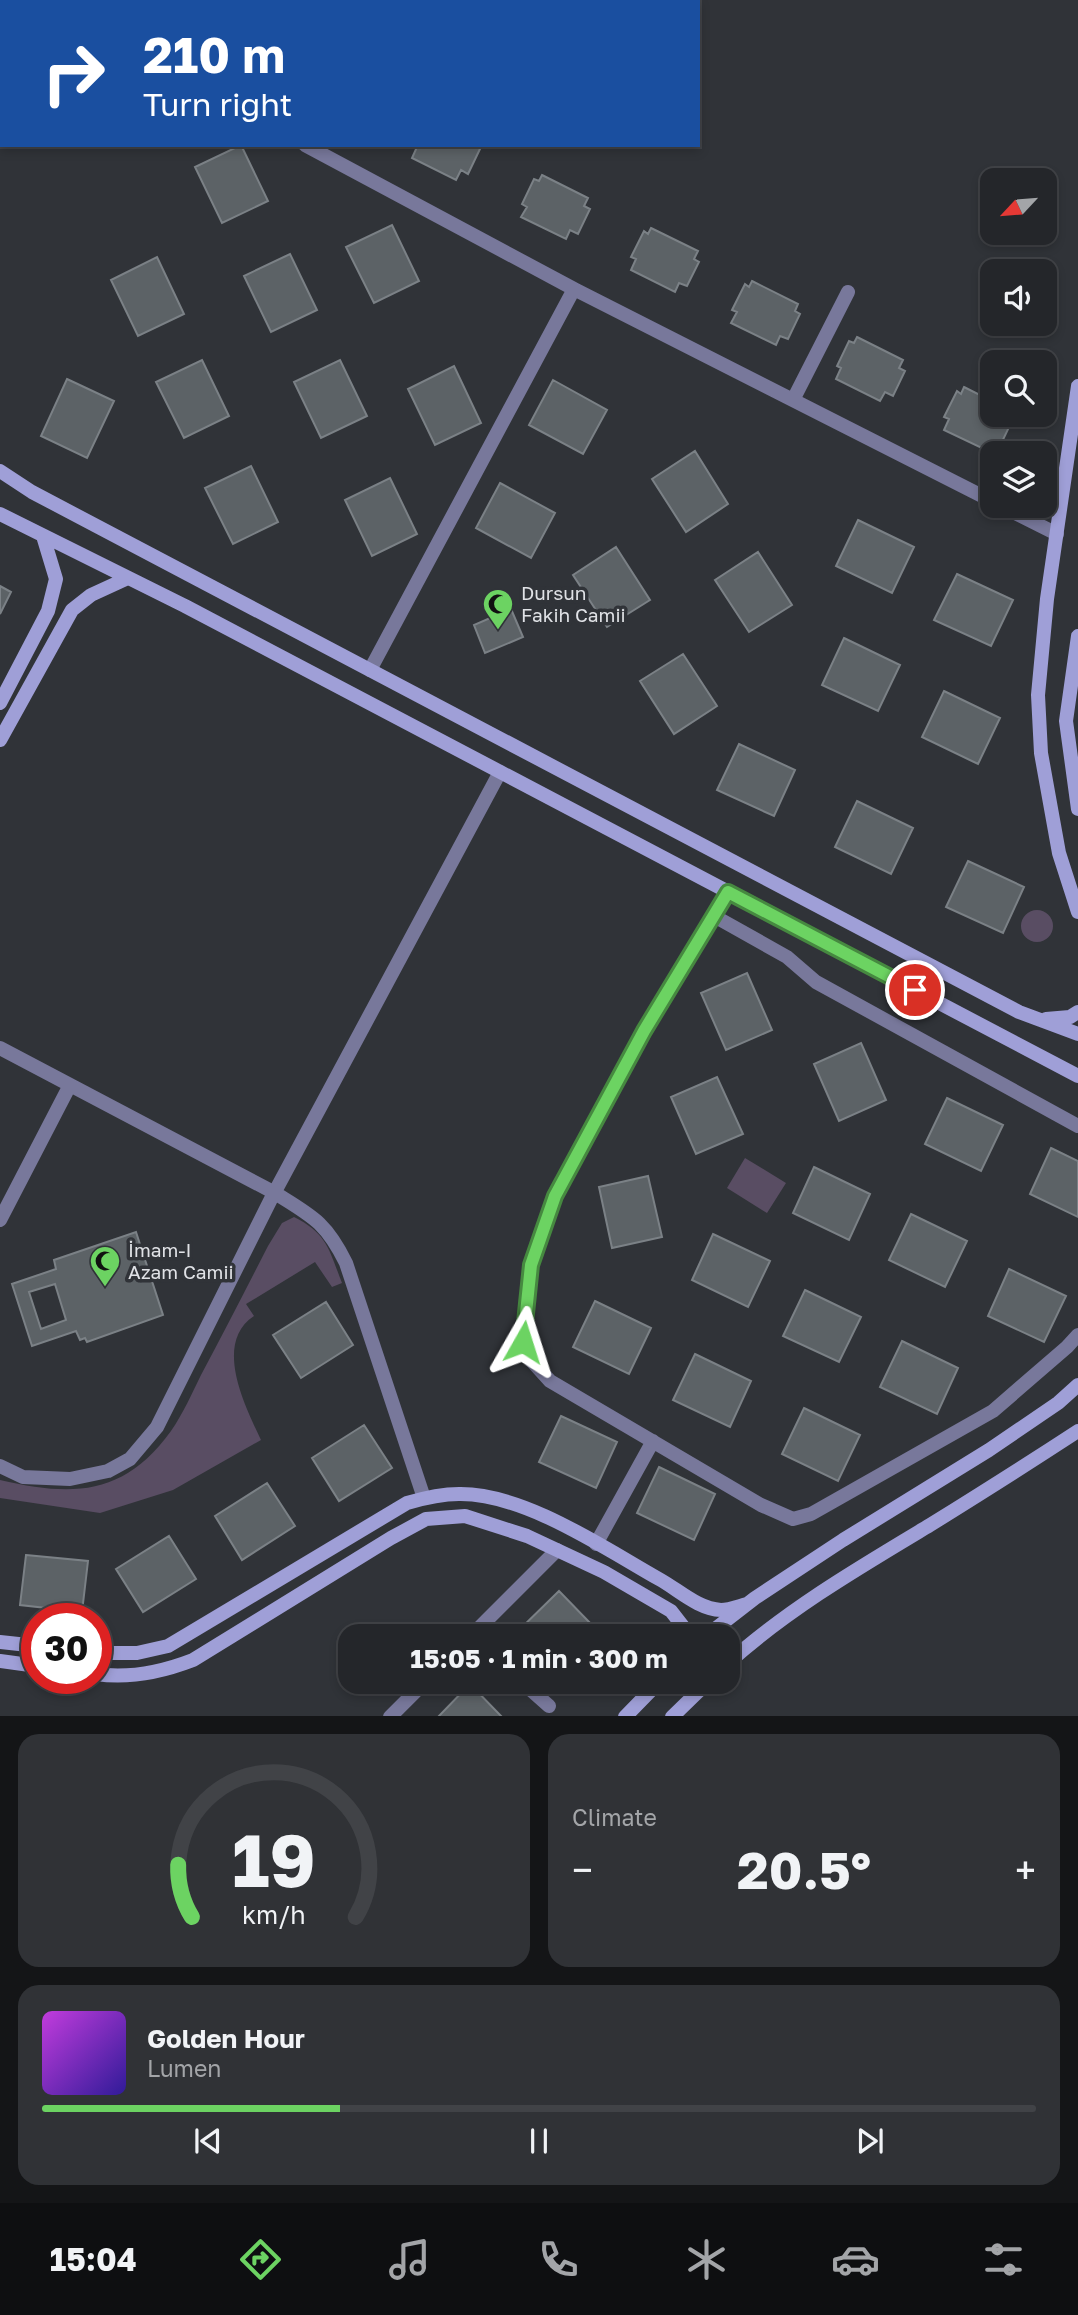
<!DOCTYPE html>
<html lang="en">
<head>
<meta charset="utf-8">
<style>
	:root { --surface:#24262a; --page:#303236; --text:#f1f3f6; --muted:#a3a5a8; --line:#414347; --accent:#6cd362 }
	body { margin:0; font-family:"Golos Text",sans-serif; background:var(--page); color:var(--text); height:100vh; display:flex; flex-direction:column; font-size:26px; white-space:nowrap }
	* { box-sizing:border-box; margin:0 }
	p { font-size:23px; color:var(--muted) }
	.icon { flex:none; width:38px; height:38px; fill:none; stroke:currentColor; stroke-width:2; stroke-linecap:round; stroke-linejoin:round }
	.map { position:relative; height:1716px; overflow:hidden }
	.drawer { display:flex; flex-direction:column; gap:18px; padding:18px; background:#141517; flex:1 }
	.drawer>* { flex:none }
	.banner { position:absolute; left:0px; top:0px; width:700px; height:147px; box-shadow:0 4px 10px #0003,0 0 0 2px var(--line); background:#1a4fa0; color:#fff; overflow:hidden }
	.needle { width:46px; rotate:244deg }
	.tools { position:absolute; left:980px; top:168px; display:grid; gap:14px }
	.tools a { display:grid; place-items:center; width:77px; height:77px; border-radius:14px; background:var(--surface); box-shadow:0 4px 10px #0003,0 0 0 2px var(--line); font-size:35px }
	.speed { position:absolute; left:21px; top:1603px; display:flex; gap:14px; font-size:35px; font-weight:700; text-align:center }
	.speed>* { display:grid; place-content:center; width:91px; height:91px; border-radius:50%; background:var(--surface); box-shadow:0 4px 10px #0003,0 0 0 2px var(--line); line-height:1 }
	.speed .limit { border:10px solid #d22; background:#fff; color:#111 }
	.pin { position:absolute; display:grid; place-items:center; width:60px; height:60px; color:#fff; margin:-30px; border:4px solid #fff; border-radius:50%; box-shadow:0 2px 7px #0007 }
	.me { position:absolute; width:77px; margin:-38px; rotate:6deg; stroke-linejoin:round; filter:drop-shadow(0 0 5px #0008) }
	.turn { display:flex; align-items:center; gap:24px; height:147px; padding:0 28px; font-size:32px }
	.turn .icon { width:91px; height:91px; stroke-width:2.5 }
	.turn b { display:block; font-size:49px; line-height:60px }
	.big { font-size:52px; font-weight:700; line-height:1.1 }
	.drawer .card { flex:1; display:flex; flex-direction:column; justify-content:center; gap:10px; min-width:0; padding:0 24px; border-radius:21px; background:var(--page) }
	.drawer .dial { align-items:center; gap:0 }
	.dial svg { height:182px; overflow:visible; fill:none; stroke:var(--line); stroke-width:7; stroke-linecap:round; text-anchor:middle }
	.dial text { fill:var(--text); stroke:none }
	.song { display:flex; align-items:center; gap:21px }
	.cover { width:84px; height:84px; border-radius:10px; background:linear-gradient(135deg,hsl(290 70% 55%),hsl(250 70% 35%)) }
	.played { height:7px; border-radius:4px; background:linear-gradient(90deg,var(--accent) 30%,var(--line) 30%) }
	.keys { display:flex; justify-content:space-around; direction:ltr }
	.heat { display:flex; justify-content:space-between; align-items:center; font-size:38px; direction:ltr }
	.drawer .tiles { flex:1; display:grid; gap:18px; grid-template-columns:1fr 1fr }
	.card:last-child { grid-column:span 2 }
	.trip { position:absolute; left:338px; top:1624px; width:402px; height:70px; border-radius:21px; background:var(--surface); box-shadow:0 4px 10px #0003,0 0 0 2px var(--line); font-weight:700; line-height:70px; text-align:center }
	.dock { display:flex; height:112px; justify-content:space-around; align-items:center; background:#0e0f11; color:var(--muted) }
	.dock .icon { width:49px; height:49px }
	.dock .current { color:var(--accent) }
	.dock b { font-size:32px; color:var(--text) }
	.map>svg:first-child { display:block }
	.green { fill:#594d63 }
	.building { fill:#5c6266; stroke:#7b8186; stroke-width:2; fill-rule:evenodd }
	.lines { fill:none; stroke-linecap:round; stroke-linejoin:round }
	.street { stroke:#78789b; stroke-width:14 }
	.secondary { stroke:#9f9fd7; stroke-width:14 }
	.route-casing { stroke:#468940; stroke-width:18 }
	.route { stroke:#6cd362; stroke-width:12 }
	.labels { text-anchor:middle; stroke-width:7; stroke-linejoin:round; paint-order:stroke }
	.poi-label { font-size:19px; fill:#e0e2e6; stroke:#303338; text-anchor:start }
</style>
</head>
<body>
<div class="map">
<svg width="1078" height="1717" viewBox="0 0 1078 1717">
	<rect width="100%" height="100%" fill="#303338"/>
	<path class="green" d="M1021 926a16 16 0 1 1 32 0a16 16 0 1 1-32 0Z
		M745,1158L786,1183L767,1213L727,1188Z
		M294,1217C328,1234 329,1250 342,1283L332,1287L315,1262L246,1304L254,1316C213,1343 245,1406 261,1440L173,1490L100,1513L0,1498V1480C73,1497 124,1496 171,1431C183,1414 192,1393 201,1375C224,1332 246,1289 268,1246L282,1223Z"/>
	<path class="building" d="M241,145L268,201L222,223L195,167Z
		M413,145H475L480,149L468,174L461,170L456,180L412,158L417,147Z
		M542,175L588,198L584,206L590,209L578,234L570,230L566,239L521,217L527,207L522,204L534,179L539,181Z
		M392,225L419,281L374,303L346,247Z
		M651,228L698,251L694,259L699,262L687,286L679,283L675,292L631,270L636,259L631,257L644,231L648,234Z
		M290,254L317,310L271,332L244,276Z
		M157,257L184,314L138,336L111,280Z
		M752,281L798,304L795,311L800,314L788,339L780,336L776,345L731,323L737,312L732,310L745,284L749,287Z
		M857,337L903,360L899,368L905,371L893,396L885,392L880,401L836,379L841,368L837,366L849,341L854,343Z
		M202,360L229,416L184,438L156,382Z
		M340,360L367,416L321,438L294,382Z
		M454,366L481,423L435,445L408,389Z
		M67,379L114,401L87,458L41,436Z
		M553,380L607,410L583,454L529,425Z
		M964,387L992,401V415H1008L1007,418L1012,421L1000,446L992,442L988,451L944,430L949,419L944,417L957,391L961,394Z
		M695,451L728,504L686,532L652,479Z
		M251,466L278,522L233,544L205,488Z
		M390,478L417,534L372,556L345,500Z
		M500,483L555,513L531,558L476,528Z
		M858,520L914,547L892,593L836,566Z
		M616,547L650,600L607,627L573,575Z
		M758,552L792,605L749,632L715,580Z
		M957,574L1013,600L991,646L934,620Z
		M0,586L11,592L0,614Z
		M511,609L523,637L485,653L474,625Z
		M844,638L900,665L878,711L822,685Z
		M683,654L717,706L674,734L640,681Z
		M944,691L1000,718L978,764L922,737Z
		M739,744L795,770L774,816L717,790Z
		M857,801L913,828L891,874L835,847Z
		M968,861L1024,887L1003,933L946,907Z
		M747,973L772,1030L726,1050L701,993Z
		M861,1043L886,1100L839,1121L814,1064Z
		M717,1077L743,1134L696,1154L671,1097Z
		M947,1098L1003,1125L981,1171L925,1144Z
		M1051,1148L1078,1161V1217L1030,1194Z
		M814,1167L870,1194L849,1240L793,1213Z
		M648,1176L662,1237L612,1248L599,1187Z
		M911,1214L967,1241L945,1287L889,1260Z
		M136,1232L163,1315L87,1342L85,1338L80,1340L76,1331L32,1346L12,1284L56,1269L54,1260ZM55,1284L66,1320L41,1329L29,1292Z
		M713,1234L770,1261L748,1307L692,1280Z
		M1009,1269L1066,1296L1044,1342L988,1316Z
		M805,1290L861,1317L839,1362L783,1336Z
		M595,1301L651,1328L629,1374L573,1347Z
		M326,1302L353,1345L301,1378L273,1335Z
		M902,1341L958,1368L937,1414L880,1387Z
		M695,1354L751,1381L730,1427L673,1400Z
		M804,1408L860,1435L838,1481L782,1454Z
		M561,1416L617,1442L596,1488L539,1462Z
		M364,1425L392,1468L339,1501L312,1458Z
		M659,1467L715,1494L694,1540L637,1513Z
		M267,1483L295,1526L242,1560L215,1516Z
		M169,1536L196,1579L143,1612L116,1569Z
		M26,1555L88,1561L82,1612L20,1605Z
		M559,1591L594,1627L585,1636H516L514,1635Z
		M470,1684L502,1717H438Z"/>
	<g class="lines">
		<path class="street" d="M305,145L574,289L992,501
			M793,400L848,292
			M1001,506L1057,534
			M370,670L574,289
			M728,892L644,1031L555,1196L531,1265L523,1342L531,1360L550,1381L761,1505L793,1519L811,1514L993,1411L1067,1347L1078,1335
			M714,916L787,957L816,982L1078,1126
			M0,1048L275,1193C312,1216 326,1222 346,1263L424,1498
			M0,1220L70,1085
			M0,1466L23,1477L70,1479L108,1471L130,1459L157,1427L271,1199L500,772
			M596,1544L653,1441
			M471,1636L557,1550
			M522,1682L549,1706
			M390,1717L425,1682"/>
		<path class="secondary" d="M12,2L13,0
			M0,33L2,28
			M1078,386L1047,599L1038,695L1041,753L1059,853L1078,912
			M0,471L32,492L1019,1012L1078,1034
			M0,514L185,606L1078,1076
			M1078,636L1066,721L1078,809
			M0,703L48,611L56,579L43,536
			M0,740L72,610L91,595L128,578
			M1046,1019L1070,1017L1078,1012
			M706,1636L755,1598L843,1540L989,1450L1058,1403L1078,1385
			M0,1642L37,1646
			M96,1653H137L168,1646L407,1503C424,1498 441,1494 459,1494C524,1493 604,1548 659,1579C679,1590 698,1609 721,1610C729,1610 739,1606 747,1604
			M0,1661L37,1666
			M728,1663C788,1609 860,1567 930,1525C980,1494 1029,1463 1078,1431
			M96,1674C130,1679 162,1672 193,1660L391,1538L426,1519L465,1516L527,1536L604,1572L671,1611L685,1629L686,1636
			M625,1717L659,1682
			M672,1717L708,1682"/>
	</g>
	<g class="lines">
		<g class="route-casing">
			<path id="route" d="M523,1342L531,1265L555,1196L644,1031L728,892L915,990"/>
		</g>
		<use href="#route" class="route"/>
	</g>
	<defs>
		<g id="mosque-pin" transform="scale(1.575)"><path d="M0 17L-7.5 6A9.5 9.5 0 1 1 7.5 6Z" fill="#6cd362" stroke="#303338"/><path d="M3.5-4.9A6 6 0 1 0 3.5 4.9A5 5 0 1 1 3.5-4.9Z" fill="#111"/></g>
	</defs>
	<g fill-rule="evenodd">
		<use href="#mosque-pin" x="498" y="604"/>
		<use href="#mosque-pin" x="105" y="1261"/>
	</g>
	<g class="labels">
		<g class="poi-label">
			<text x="521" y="600">Dursun<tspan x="521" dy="22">Fakih Camii</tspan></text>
			<text x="128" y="1257">İmam-I<tspan x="128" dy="22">Azam Camii</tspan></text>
		</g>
	</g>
</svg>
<div class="tools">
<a><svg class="needle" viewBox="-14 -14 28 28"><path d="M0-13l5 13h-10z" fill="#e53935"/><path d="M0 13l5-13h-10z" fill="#a3a5a8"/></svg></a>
<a><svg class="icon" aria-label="sound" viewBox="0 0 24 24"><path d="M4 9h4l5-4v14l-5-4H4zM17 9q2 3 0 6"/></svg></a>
<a><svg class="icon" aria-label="search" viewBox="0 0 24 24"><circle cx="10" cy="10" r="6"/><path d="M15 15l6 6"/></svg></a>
<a><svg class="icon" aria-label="layers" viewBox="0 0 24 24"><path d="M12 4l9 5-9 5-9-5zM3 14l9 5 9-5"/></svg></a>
</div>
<div class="speed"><div class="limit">30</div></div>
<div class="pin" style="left:915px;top:990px;background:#d93025"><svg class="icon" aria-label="arrive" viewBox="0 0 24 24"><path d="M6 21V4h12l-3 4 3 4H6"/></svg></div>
<svg class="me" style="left:523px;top:1342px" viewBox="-20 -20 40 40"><path d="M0-17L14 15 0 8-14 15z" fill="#6cd362" stroke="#fff" stroke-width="4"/></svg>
<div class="trip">15:05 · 1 min · 300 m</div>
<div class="banner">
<div class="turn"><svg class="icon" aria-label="right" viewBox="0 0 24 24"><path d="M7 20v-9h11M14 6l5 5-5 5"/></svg><div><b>210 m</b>Turn right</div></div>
</div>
</div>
<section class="drawer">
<div class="tiles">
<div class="card dial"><svg viewBox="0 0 100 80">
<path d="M14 69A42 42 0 1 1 86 69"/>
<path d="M14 69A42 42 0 0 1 8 46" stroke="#6cd362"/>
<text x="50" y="56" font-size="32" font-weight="700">19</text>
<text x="50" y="72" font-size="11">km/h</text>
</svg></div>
<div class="card"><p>Climate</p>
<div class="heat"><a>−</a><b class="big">20.5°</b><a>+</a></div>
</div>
<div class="card">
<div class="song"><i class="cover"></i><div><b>Golden Hour</b><p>Lumen</p></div></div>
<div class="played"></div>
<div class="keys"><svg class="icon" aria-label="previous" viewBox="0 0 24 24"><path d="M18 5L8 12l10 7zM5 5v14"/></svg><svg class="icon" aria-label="pause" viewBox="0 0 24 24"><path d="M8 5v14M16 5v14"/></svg><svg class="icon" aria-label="next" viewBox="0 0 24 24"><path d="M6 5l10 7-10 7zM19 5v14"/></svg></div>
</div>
</div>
</section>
<nav class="dock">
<b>15:04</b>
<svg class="icon current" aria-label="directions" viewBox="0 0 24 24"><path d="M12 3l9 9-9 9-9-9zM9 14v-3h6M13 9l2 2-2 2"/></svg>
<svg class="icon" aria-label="music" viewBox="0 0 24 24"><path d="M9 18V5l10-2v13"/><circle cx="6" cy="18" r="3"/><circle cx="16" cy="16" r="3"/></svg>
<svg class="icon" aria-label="phone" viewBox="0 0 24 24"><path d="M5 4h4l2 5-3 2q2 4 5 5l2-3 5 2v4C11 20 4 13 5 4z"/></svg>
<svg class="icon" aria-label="climate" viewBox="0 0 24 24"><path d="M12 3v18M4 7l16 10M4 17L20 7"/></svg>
<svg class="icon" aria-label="car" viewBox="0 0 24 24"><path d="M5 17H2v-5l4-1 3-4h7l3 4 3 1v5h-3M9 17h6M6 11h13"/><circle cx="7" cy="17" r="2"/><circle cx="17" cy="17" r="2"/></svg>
<svg class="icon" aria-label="filters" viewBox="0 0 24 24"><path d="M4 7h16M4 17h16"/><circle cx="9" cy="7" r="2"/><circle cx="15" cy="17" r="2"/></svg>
</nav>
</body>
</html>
